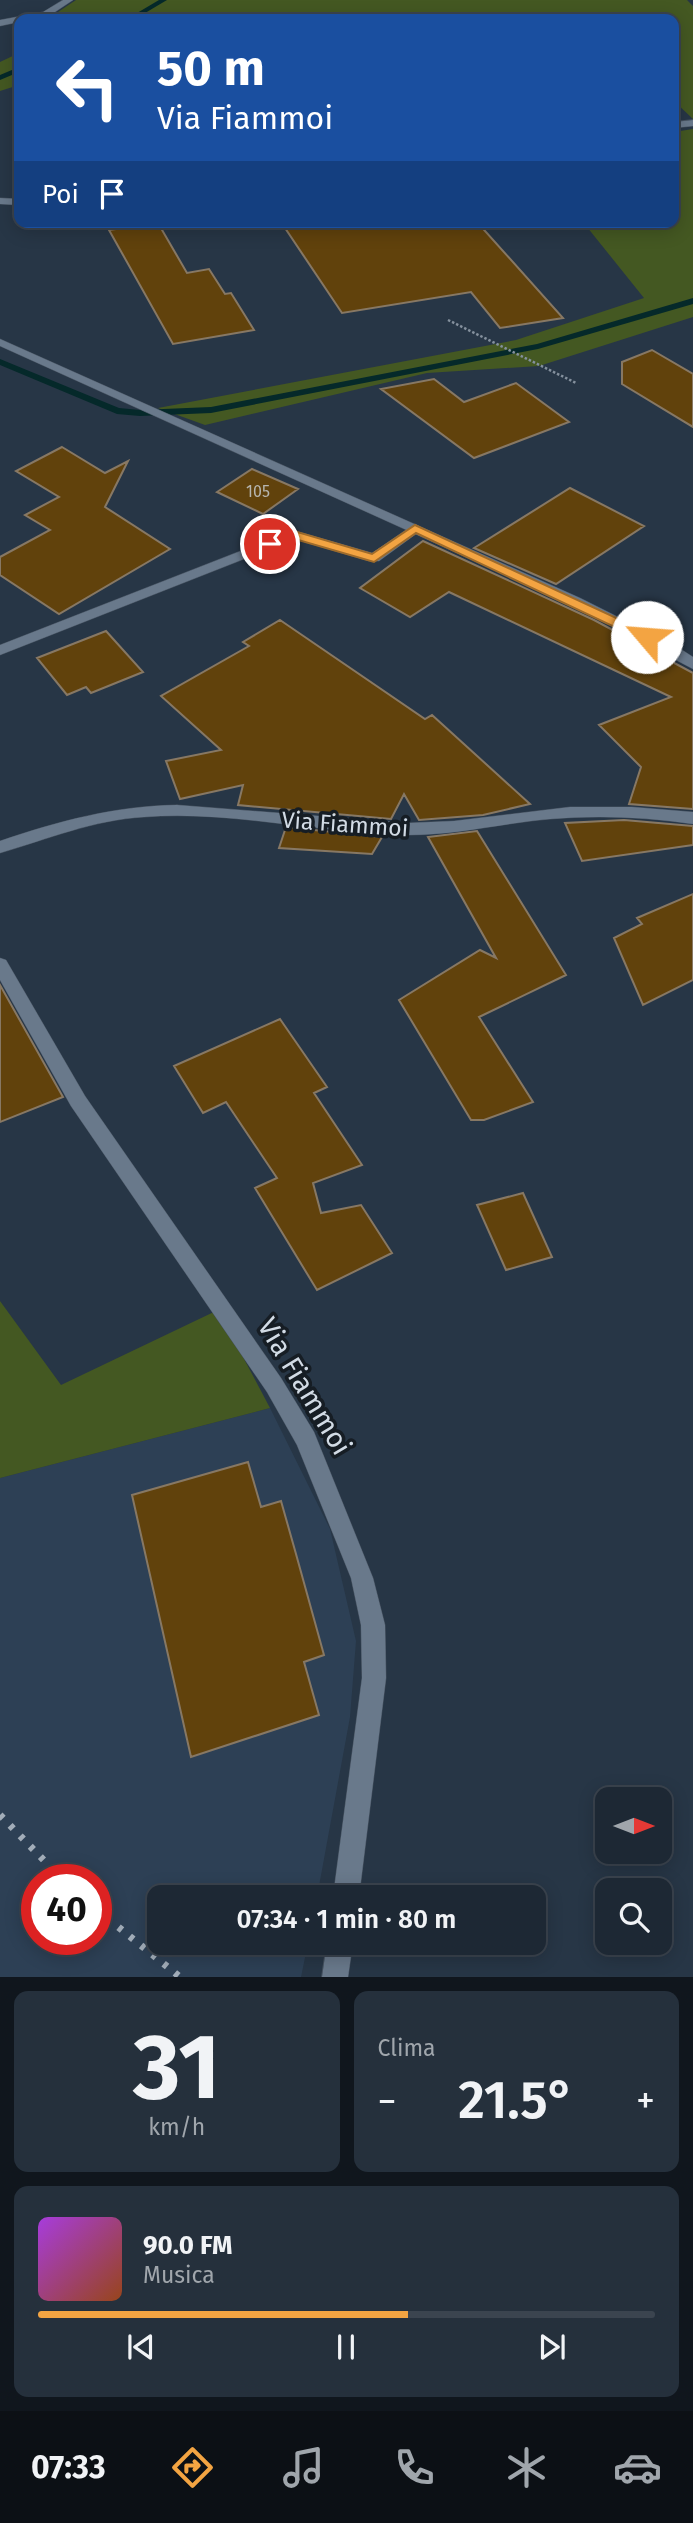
<!DOCTYPE html>
<html lang="it">
<head>
<meta charset="utf-8">
<style>
	:root { --surface:#1d2834; --page:#25303c; --text:#f1f3f6; --muted:#a0a6ac; --line:#3b444f; --accent:#f3a442 }
	body { margin:0; font-family:"Fira Sans",sans-serif; background:var(--page); color:var(--text); height:100vh; display:flex; flex-direction:column; font-size:26px; white-space:nowrap }
	* { box-sizing:border-box; margin:0 }
	p { font-size:23px; color:var(--muted) }
	.icon { flex:none; width:38px; height:38px; fill:none; stroke:currentColor; stroke-width:2; stroke-linecap:round; stroke-linejoin:round }
	.map { position:relative; height:1977px; overflow:hidden }
	.panel { display:flex; flex-direction:column; gap:14px; padding:14px; background:#10161d; flex:1 }
	.panel>* { flex:none }
	.hud { position:absolute; left:14px; top:14px; width:665px; height:214px; border-radius:14px; box-shadow:0 4px 18px #0003,0 0 0 2px var(--line); background:#1a4fa0; color:#fff; overflow:hidden }
	.needle { width:46px; rotate:90deg }
	.fabs { position:absolute; left:595px; top:1787px; display:grid; gap:14px }
	.fabs a { display:grid; place-items:center; width:77px; height:77px; border-radius:14px; background:var(--surface); box-shadow:0 4px 18px #0003,0 0 0 2px var(--line); font-size:35px }
	.speed { position:absolute; left:21px; top:1864px; display:flex; gap:14px; font-size:35px; font-weight:700; text-align:center }
	.speed>* { display:grid; place-content:center; width:91px; height:91px; border-radius:50%; background:var(--surface); box-shadow:0 4px 18px #0003,0 0 0 2px var(--line); line-height:1 }
	.speed .limit { border:10px solid #d22; background:#fff; color:#111 }
	.pin { position:absolute; display:grid; place-items:center; width:60px; height:60px; color:#fff; margin:-30px; border:4px solid #fff; border-radius:50%; box-shadow:0 2px 7px #0007 }
	.me { position:absolute; width:77px; margin:-38px; rotate:297deg; stroke-linejoin:round; filter:drop-shadow(0 0 5px #0008) }
	.turn { display:flex; align-items:center; gap:24px; height:147px; padding:0 28px; font-size:32px }
	.turn .icon { width:91px; height:91px; stroke-width:2.5 }
	.turn b { display:block; font-size:49px; line-height:60px }
	.then { display:flex; align-items:center; height:66px; padding:0 28px; background:#0003; gap:14px; font-size:26px }
	.big { font-size:52px; font-weight:600; line-height:1.1 }
	.panel .tile { flex:1; display:flex; flex-direction:column; justify-content:center; gap:10px; min-width:0; padding:0 24px; border-radius:14px; background:var(--page) }
	.panel .dial { align-items:center; gap:0 }
	.dial b { font-size:91px; line-height:1 }
	.song { display:flex; align-items:center; gap:21px }
	.cover { width:84px; height:84px; border-radius:10px; background:linear-gradient(135deg,hsl(280 70% 55%),hsl(20 70% 35%)) }
	.played { height:7px; border-radius:4px; background:linear-gradient(90deg,var(--accent) 60%,var(--line) 60%) }
	.keys { display:flex; justify-content:space-around; direction:ltr }
	.heat { display:flex; justify-content:space-between; align-items:center; font-size:38px; direction:ltr }
	.panel .tiles { flex:1; display:grid; gap:14px; grid-template-columns:1fr 1fr }
	.tile:last-child { grid-column:span 2 }
	.trip { position:absolute; left:147px; top:1885px; width:399px; height:70px; border-radius:14px; background:var(--surface); box-shadow:0 4px 18px #0003,0 0 0 2px var(--line); font-weight:600; line-height:70px; text-align:center }
	.tabs { display:flex; height:112px; justify-content:space-around; align-items:center; background:#0c1015; color:var(--muted) }
	.tabs .icon { width:49px; height:49px }
	.tabs .active { color:var(--accent) }
	.tabs b { font-size:32px; color:var(--text) }
	.map>svg:first-child { display:block }
	.built { fill:#2d4055; fill-rule:evenodd }
	.green { fill:#445822 }
	.lines { fill:none; stroke-linecap:round; stroke-linejoin:round }
	.stream { fill:#05292a; fill-rule:evenodd }
	.building { fill:#61420c; stroke:#877864; stroke-width:2 }
	.street-casing { stroke:#465260; stroke-width:1 }
	.secondary-casing { stroke:#465260; stroke-width:1 }
	.path { stroke:#84909d; stroke-width:2.5; stroke-dasharray:2.5 2; stroke-linecap:butt }
	.street { fill:#69798b; fill-rule:evenodd }
	.secondary { fill:#69798b; fill-rule:evenodd }
	.rail { stroke:#a2adb9; stroke-width:7; stroke-dasharray:4.5 10; stroke-linecap:butt }
	.route { fill:#f3a442; stroke:#9e6b2b; stroke-width:2 }
	.labels { text-anchor:middle; stroke-width:7; stroke-linejoin:round; paint-order:stroke }
	.far-number-label { font-size:16px; fill:#b6b5af }
	.street-label { font-size:23px; fill:#d2dbe5; stroke:#161d24 }
	.near-street-label { font-size:28px; fill:#d2dbe5; stroke:#161d24 }
</style>
</head>
<body>
<div class="map">
<svg width="693" height="1977" viewBox="0 0 693 1977">
	<rect width="100%" height="100%" fill="#273646"/>
	<path class="built" d="M270,1408L330,1529L356,1641L350,1717L317,1897H159V1942L308,1943L301,1977H0V1478ZM37,1880H96V1939H37Z"/>
	<path class="green" d="M76,0H687L693,6V119L674,101V19H68L55,14Z
		M19,53V85L0,91V62Z
		M693,129V317L539,366L427,373L205,425L158,408L516,340L644,298L583,222H674V132Z
		M0,1301L61,1385L218,1310L270,1408L0,1478Z"/>
	<g class="lines">
		<path class="stream" d="M159,0H167L135,19H127Z
			M19,67V72L0,80V75Z
			M693,298V304L538,349L211,413L140,416L117,414L0,365V359L119,408L140,410L211,407L537,344Z"/>
	</g>
	<path class="building" d="M281,222H477L563,318L500,328L471,292L342,313Z
		M158,223L187,273L209,269L225,294L231,293L254,330L173,344L109,230Z
		M652,350L693,374V427L622,384V362Z
		M434,379L464,402L516,383L569,422L474,458L381,389Z
		M62,447L105,473L128,461L105,507L170,549L59,614L0,575V557L50,530L25,515L59,497L16,471Z
		M252,469L298,489L263,514L217,492Z
		M570,488L644,526L556,584L474,548Z
		M423,541L594,620L693,673V809L629,804L641,767L599,725L671,697L449,592L410,617L360,588Z
		M280,620L425,719L432,715L530,804L483,815L419,820L404,794L391,819L238,805L243,785L180,799L166,761L221,750L161,696L249,646L243,642Z
		M106,631L143,672L91,693L86,687L67,695L37,658Z
		M624,820L693,826V845L582,861L565,823Z
		M286,827L342,833L382,837L372,854L279,848Z
		M477,831L566,975L479,1017L533,1102L484,1120H471L399,1000L480,950L496,958L428,837Z
		M693,894V980L643,1005L614,938L642,924L637,918Z
		M0,985L63,1097L0,1122Z
		M280,1019L327,1087L314,1093L362,1165L313,1183L321,1213L361,1205L392,1253L317,1290L255,1188L277,1178L226,1102L203,1113L174,1066Z
		M523,1193L552,1257L506,1270L477,1205Z
		M248,1462L261,1507L281,1501L296,1554L324,1655L304,1662L319,1715L191,1757L132,1495Z"/>
	<g class="lines">
		<g class="street-casing">
			<path id="street" d="M63,0H73L49,16L19,19V22L0,26V20L43,12Z
				M693,120V126L674,128V122Z
				M0,198L19,199V205L0,204Z
				M415,524L422,528L420,531L379,561H369L295,539L0,655V645L289,532H299L372,553Z
				M177,805L408,823L454,821L570,807H632L693,812V824C646,817 598,815 550,819C503,823 456,835 408,835C320,834 232,810 144,817C93,820 48,839 0,853V841C59,821 115,806 177,805Z
				M0,958L6,960L85,1096L281,1378L314,1432L373,1578L385,1625L386,1678L359,1897H333L362,1678L361,1625L351,1578L297,1445L267,1392L71,1106L0,980Z
				M327,1942H353L348,1977H322Z"/>
		</g>
		<g class="secondary-casing">
			<path id="secondary" d="M0,339L580,598L676,646L693,657V669L570,604L0,346Z"/>
		</g>
		<path class="path" d="M448,320L576,383"/>
		<use href="#street" class="street"/>
		<use href="#secondary" class="secondary"/>
		<path class="rail" d="M0,1815L63,1880
			M96,1909L180,1977"/>
	</g>
	<path class="route" d="M415,525L651,634L653,637L642,640L416,533L374,562L295,539L270,548L264,544L294,531L372,554Z"/>
	<g class="labels">
		<g class="far-number-label">
			<text x="258" y="497">105</text>
		</g>
		<g class="street-label">
			<text transform="translate(345 824) rotate(4)" y="8">Via Fiammoi</text>
		</g>
		<g class="near-street-label">
			<text transform="translate(305 1386) rotate(59)" y="10">Via Fiammoi</text>
		</g>
	</g>
</svg>
<div class="fabs">
<a><svg class="needle" viewBox="-14 -14 28 28"><path d="M0-13l5 13h-10z" fill="#e53935"/><path d="M0 13l5-13h-10z" fill="#a0a6ac"/></svg></a>
<a><svg class="icon" aria-label="search" viewBox="0 0 24 24"><circle cx="10" cy="10" r="6"/><path d="M15 15l6 6"/></svg></a>
</div>
<div class="speed"><div class="limit">40</div></div>
<div class="pin" style="left:270px;top:544px;background:#d93025"><svg class="icon" aria-label="arrive" viewBox="0 0 24 24"><path d="M6 21V4h12l-3 4 3 4H6"/></svg></div>
<svg class="me" style="left:647px;top:637px" viewBox="-20 -20 40 40"><circle r="19" fill="#fff"/><path d="M0-13L10 11 0 6-10 11z" fill="#f3a442"/></svg>
<div class="trip">07:34 · 1 min · 80 m</div>
<div class="hud">
<div class="turn"><svg class="icon" aria-label="left" viewBox="0 0 24 24"><path d="M17 20v-9H6M10 6l-5 5 5 5"/></svg><div><b>50 m</b>Via Fiammoi</div></div>
<div class="then">Poi<svg class="icon" aria-label="arrive" viewBox="0 0 24 24"><path d="M6 21V4h12l-3 4 3 4H6"/></svg></div>
</div>
</div>
<section class="panel">
<div class="tiles">
<div class="tile dial"><b>31</b><p>km/h</p></div>
<div class="tile"><p>Clima</p>
<div class="heat"><a>−</a><b class="big">21.5°</b><a>+</a></div>
</div>
<div class="tile">
<div class="song"><i class="cover"></i><div><b>90.0 FM</b><p>Musica</p></div></div>
<div class="played"></div>
<div class="keys"><svg class="icon" aria-label="previous" viewBox="0 0 24 24"><path d="M18 5L8 12l10 7zM5 5v14"/></svg><svg class="icon" aria-label="pause" viewBox="0 0 24 24"><path d="M8 5v14M16 5v14"/></svg><svg class="icon" aria-label="next" viewBox="0 0 24 24"><path d="M6 5l10 7-10 7zM19 5v14"/></svg></div>
</div>
</div>
</section>
<nav class="tabs">
<b>07:33</b>
<svg class="icon active" aria-label="directions" viewBox="0 0 24 24"><path d="M12 3l9 9-9 9-9-9zM9 14v-3h6M13 9l2 2-2 2"/></svg>
<svg class="icon" aria-label="music" viewBox="0 0 24 24"><path d="M9 18V5l10-2v13"/><circle cx="6" cy="18" r="3"/><circle cx="16" cy="16" r="3"/></svg>
<svg class="icon" aria-label="phone" viewBox="0 0 24 24"><path d="M5 4h4l2 5-3 2q2 4 5 5l2-3 5 2v4C11 20 4 13 5 4z"/></svg>
<svg class="icon" aria-label="climate" viewBox="0 0 24 24"><path d="M12 3v18M4 7l16 10M4 17L20 7"/></svg>
<svg class="icon" aria-label="car" viewBox="0 0 24 24"><path d="M5 17H2v-5l4-1 3-4h7l3 4 3 1v5h-3M9 17h6M6 11h13"/><circle cx="7" cy="17" r="2"/><circle cx="17" cy="17" r="2"/></svg>
</nav>
</body>
</html>
